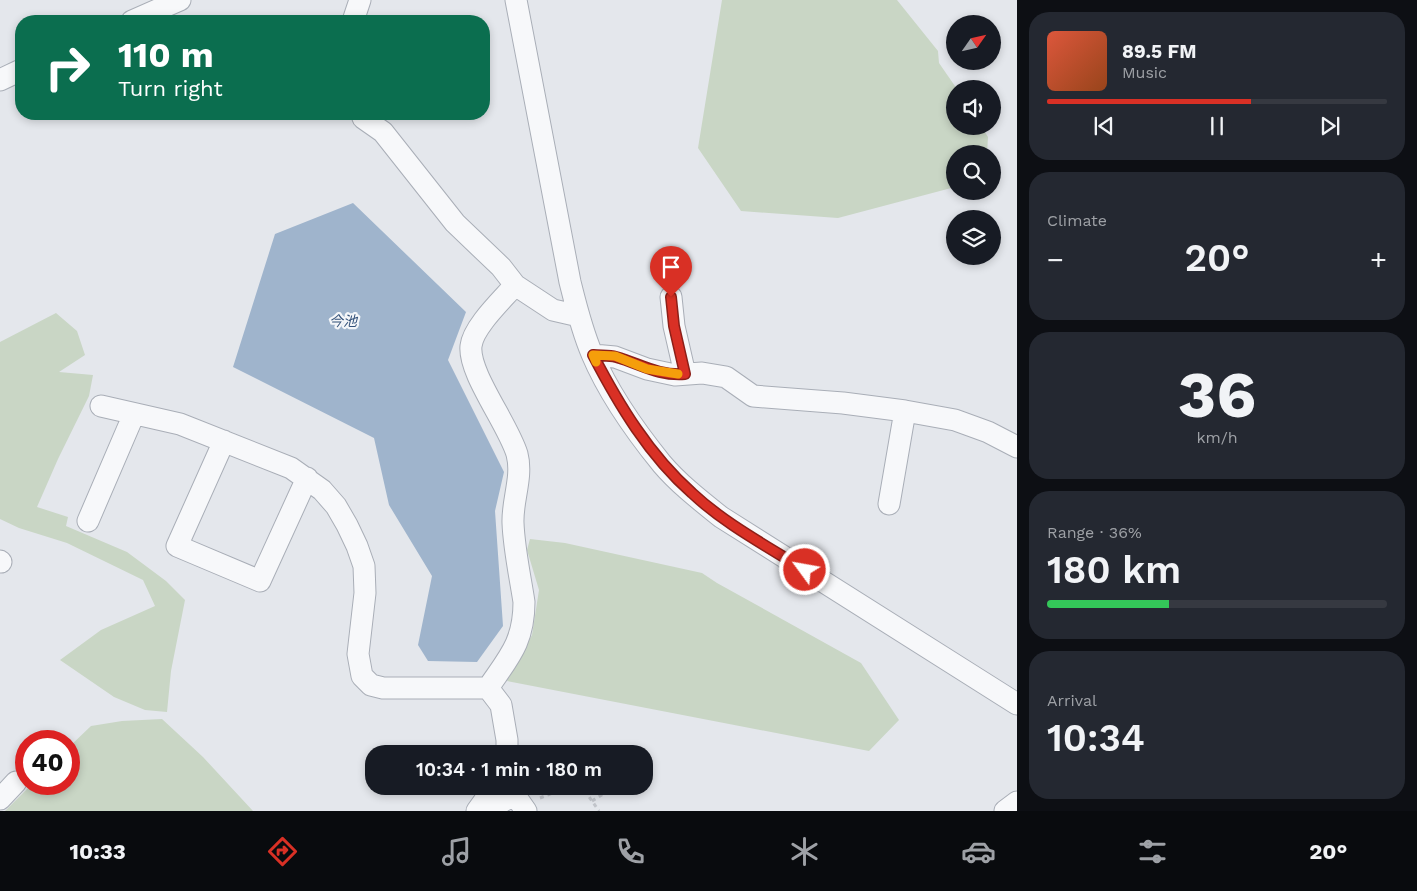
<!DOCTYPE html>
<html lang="en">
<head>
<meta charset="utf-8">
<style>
	:root { --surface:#171b24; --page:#242831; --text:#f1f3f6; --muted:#9ea1a6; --line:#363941; --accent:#d93025 }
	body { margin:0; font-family:"Work Sans","Noto Sans JP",sans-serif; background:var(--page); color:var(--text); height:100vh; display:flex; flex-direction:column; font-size:19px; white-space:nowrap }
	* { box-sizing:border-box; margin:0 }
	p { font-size:16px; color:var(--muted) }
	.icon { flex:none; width:28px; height:28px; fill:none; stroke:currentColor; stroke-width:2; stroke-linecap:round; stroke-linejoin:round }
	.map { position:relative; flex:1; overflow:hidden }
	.drawer { display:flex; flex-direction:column; gap:12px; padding:12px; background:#0d0f14; width:400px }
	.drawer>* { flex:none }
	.guide { position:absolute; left:15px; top:15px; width:475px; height:105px; border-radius:20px; box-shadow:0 2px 8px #0003; background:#0b6e4f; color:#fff; overflow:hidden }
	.needle { width:32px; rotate:56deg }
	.controls { position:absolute; left:946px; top:15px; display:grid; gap:10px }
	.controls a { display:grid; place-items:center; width:55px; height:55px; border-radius:50%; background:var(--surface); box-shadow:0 2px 8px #0003; font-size:25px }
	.speed { position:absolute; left:15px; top:730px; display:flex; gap:10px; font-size:25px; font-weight:700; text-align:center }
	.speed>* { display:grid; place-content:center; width:65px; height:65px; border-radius:50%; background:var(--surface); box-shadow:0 2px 8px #0003; line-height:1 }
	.speed .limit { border:8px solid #d22; background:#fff; color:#111 }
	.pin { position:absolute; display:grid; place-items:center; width:42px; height:42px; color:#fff; margin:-51px -21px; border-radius:50% 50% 50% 0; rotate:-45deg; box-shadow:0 0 5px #0007 }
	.pin .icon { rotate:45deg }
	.me { position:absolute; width:55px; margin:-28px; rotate:302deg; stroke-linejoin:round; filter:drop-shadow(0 0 4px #0008) }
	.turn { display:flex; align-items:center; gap:18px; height:105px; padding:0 20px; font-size:22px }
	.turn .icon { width:65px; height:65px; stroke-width:2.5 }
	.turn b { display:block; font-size:35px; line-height:42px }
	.big { font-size:38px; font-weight:600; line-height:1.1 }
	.drawer .widget { flex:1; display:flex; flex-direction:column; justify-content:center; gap:8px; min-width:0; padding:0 18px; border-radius:20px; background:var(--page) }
	.drawer .dial { align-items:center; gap:0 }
	.dial b { font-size:65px; line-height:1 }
	.song { display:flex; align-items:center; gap:15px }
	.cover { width:60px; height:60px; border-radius:8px; background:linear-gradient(135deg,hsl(10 70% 55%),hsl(20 70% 35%)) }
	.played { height:5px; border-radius:2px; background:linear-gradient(90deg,var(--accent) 60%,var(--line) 60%) }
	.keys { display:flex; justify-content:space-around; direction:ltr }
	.heat { display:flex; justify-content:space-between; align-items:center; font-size:28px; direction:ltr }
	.charge { height:8px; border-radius:4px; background:linear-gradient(90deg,#34c759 36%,var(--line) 0) }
	.trip { position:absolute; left:365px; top:745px; width:288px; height:50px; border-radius:20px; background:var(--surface); box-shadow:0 2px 8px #0003; font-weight:600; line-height:50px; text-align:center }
	.tabs { display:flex; height:80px; justify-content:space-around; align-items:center; background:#090b0e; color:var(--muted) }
	.tabs .icon { width:35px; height:35px }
	.tabs .current { color:var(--accent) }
	.tabs b { font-size:22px; color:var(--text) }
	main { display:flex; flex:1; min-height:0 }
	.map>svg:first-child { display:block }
	.green { fill:#c9d6c5 }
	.water { fill:#9fb4cc }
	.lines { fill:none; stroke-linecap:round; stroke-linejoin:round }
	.minor-casing { stroke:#a9aeb7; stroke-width:23 }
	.path { stroke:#c2c5cb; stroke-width:3; stroke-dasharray:4 4; stroke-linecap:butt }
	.minor { stroke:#f7f8fa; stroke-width:21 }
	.route-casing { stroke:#8d1f18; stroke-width:12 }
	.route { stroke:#d93025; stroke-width:9 }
	.slow { stroke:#f59e0b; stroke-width:9 }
	.labels { text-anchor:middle; stroke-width:4.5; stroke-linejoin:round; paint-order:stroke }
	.water-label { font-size:14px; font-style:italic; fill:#34527a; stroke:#f4f6f9 }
</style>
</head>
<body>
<main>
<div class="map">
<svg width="1017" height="811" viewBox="0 0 1017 811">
	<rect width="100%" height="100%" fill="#e4e7ec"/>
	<path class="green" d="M722,0H897L938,51L939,63L957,89H955V126H981L988,137L987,154H955V187L838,218L741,211L698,148Z
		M56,313L77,331L85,355L59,372L93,375L89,396L58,459L37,507L68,517L66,526L127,552L166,581L185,600L171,671L167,712L145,710L114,697L60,660L101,630L155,606L143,580L67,543L19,528L0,519V342Z
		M530,539L565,543L702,573L717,583L861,663L899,720L869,751L507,681L532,635L539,590L527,550Z
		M162,719L203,757L253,811H5L32,784H69V747L91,726L122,721Z"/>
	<path class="water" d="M353,203L466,312L448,360L504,472L495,511L503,626L477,662L428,661L418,645L432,576L389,505L374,438L233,367L275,234Z"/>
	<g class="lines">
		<g class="minor-casing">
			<path id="minor" d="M516,0L570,282C576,306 582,331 592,354C608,392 636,432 662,464C679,484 701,501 721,517L1017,704
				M132,21L180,0
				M353,21L360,0
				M0,80L21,70
				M362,114L363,118L383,132L455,223L501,267L515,285L553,310L579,316
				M671,297L674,326L685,374
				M593,355L615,357L647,369L675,375L702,373L726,377L753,396L843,403L905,411L955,420L988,432L1017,447
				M101,406L180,424L291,468L322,490L336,506L347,525L357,546L364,566L365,593L358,654L362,676L371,685L383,688H488L501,705L507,740V754
				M224,441L177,546L260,581L307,478
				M889,504L905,411
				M88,521L134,414
				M0,561L1,562
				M488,688C509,657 524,642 524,602C520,576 514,549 513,523C512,500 523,477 517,454C508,424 468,373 471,346C473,327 502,300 515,285
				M512,791L526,811
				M0,799L16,782
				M477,811L495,786
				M487,811L505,800L514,786
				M1005,811L1017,802"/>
		</g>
		<path class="path" d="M578,786L585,791L599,811
			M540,798L570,786
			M592,801L616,786"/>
		<use href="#minor" class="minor"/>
	</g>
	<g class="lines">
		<g class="route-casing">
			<path id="route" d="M671,297L674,326L685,374C657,376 641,364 616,357C609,355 600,356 593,355C619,405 649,455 692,493C725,524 767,546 805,570"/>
		</g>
		<use href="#route" class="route"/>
		<path class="slow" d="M596,362L593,355L615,356L647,369L678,374"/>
	</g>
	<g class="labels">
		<g class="water-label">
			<text x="343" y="326">今池</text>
		</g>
	</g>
</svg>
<div class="controls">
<a><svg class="needle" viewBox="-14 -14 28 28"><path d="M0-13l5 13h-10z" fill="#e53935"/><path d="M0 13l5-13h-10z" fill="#9ea1a6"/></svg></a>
<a><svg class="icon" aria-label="sound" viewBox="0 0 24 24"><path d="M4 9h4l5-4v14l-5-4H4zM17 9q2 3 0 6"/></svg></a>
<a><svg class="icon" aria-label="search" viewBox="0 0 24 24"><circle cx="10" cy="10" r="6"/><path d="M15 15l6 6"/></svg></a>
<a><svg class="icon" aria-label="layers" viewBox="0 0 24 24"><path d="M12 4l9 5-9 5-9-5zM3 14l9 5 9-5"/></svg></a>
</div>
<div class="speed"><div class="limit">40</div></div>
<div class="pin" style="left:671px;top:297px;background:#d93025"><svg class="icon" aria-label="arrive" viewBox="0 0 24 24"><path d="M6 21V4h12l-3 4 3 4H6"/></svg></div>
<svg class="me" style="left:805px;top:570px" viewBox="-20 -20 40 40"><circle r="17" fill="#d93025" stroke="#fff" stroke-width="3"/><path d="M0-11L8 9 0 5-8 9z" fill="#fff"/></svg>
<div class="trip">10:34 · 1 min · 180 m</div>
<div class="guide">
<div class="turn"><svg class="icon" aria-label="right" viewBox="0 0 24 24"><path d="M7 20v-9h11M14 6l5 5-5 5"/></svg><div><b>110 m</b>Turn right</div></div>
</div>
</div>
<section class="drawer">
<div class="widget">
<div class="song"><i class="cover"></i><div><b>89.5 FM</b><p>Music</p></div></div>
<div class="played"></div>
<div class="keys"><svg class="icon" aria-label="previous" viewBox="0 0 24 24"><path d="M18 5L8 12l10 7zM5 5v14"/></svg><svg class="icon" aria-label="pause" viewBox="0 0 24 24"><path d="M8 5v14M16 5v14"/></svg><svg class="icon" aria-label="next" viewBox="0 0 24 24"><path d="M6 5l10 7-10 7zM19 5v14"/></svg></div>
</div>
<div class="widget"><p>Climate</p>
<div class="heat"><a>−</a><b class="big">20°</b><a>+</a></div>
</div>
<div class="widget dial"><b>36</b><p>km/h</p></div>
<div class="widget"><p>Range · 36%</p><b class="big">180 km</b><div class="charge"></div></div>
<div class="widget"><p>Arrival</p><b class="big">10:34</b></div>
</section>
</main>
<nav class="tabs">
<b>10:33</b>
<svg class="icon current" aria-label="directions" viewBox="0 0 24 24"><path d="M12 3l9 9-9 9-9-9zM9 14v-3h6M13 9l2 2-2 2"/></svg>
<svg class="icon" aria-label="music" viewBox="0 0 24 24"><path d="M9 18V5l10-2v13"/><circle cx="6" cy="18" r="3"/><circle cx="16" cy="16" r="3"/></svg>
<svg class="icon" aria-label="phone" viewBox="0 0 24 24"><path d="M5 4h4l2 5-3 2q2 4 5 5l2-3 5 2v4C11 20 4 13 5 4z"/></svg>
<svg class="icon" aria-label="climate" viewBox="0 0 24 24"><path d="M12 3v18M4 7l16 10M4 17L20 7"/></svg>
<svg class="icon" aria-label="car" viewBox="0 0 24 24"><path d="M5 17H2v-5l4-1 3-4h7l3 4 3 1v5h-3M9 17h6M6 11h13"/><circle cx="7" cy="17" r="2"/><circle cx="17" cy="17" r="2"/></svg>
<svg class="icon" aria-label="filters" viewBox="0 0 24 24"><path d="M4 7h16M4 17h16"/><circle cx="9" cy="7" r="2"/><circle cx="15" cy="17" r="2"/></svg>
<b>20°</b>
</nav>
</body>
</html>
